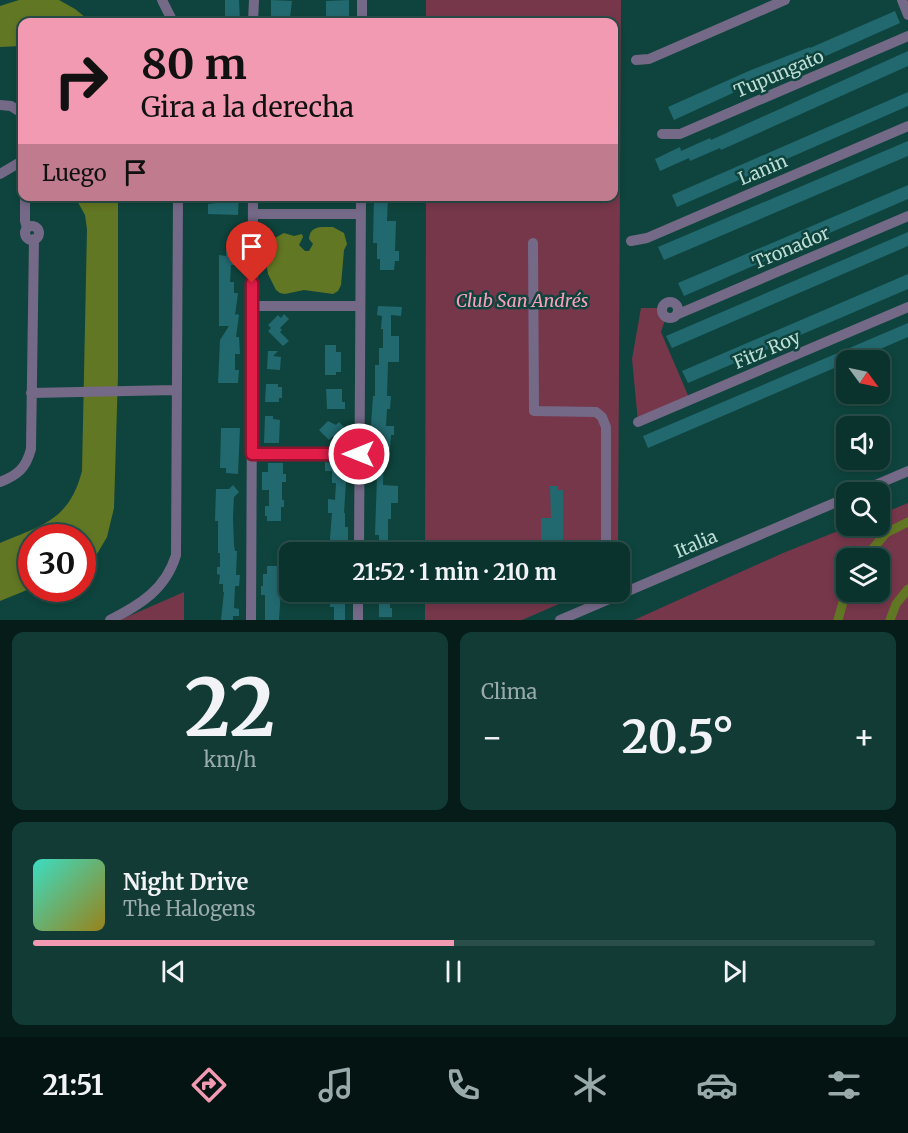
<!DOCTYPE html>
<html lang="es">
<head>
<meta charset="utf-8">
<style>
	:root { --surface:#0a332e; --page:#133b36; --text:#f1f3f6; --muted:#9aa; --line:#2a4e4a; --accent:#f19ab2 }
	body { margin:0; font-family:Merriweather,serif; background:var(--page); color:var(--text); height:100vh; display:flex; flex-direction:column; font-size:22px; white-space:nowrap }
	* { box-sizing:border-box; margin:0 }
	p { font-size:20px; color:var(--muted) }
	.icon { flex:none; width:33px; height:33px; fill:none; stroke:currentColor; stroke-width:2; stroke-linecap:round; stroke-linejoin:round }
	.map { position:relative; height:620px; overflow:hidden }
	.side { display:flex; flex-direction:column; gap:12px; padding:12px; background:#061c19; flex:1 }
	.side>* { flex:none }
	.top-card { position:absolute; left:18px; top:18px; width:600px; height:183px; border-radius:12px; box-shadow:0 3px 9px #0003,0 0 0 2px var(--line); background:#f19ab2; color:#111; overflow:hidden }
	.needle { width:39px; rotate:123deg }
	.tools { position:absolute; left:836px; top:350px; display:grid; gap:12px }
	.tools a { display:grid; place-items:center; width:54px; height:54px; border-radius:12px; background:var(--surface); box-shadow:0 3px 9px #0003,0 0 0 2px var(--line); font-size:30px }
	.speed { position:absolute; left:18px; top:524px; display:flex; gap:12px; font-size:30px; font-weight:700; text-align:center }
	.speed>* { display:grid; place-content:center; width:78px; height:78px; border-radius:50%; background:var(--surface); box-shadow:0 3px 9px #0003,0 0 0 2px var(--line); line-height:1 }
	.speed .limit { border:9px solid #d22; background:#fff; color:#111 }
	.pin { position:absolute; display:grid; place-items:center; width:51px; height:51px; color:#fff; margin:-62px -26px; border-radius:50% 50% 50% 0; rotate:-45deg; box-shadow:0 0 6px #0007 }
	.pin .icon { rotate:45deg }
	.me { position:absolute; width:66px; margin:-33px; rotate:270deg; stroke-linejoin:round; filter:drop-shadow(0 0 4px #0008) }
	.turn { display:flex; align-items:center; gap:21px; height:126px; padding:0 24px; font-size:27px }
	.turn .icon { width:78px; height:78px; stroke-width:2.5 }
	.turn b { display:block; font-size:42px; line-height:51px }
	.then { display:flex; align-items:center; height:57px; padding:0 24px; background:#0003; gap:12px; font-size:22px }
	.big { font-size:45px; font-weight:700; line-height:1.1 }
	.side .tile { flex:1; display:flex; flex-direction:column; justify-content:center; gap:9px; min-width:0; padding:0 21px; border-radius:12px; background:var(--page) }
	.side .dial { align-items:center; gap:0 }
	.dial b { font-size:78px; line-height:1 }
	.song { display:flex; align-items:center; gap:18px }
	.cover { width:72px; height:72px; border-radius:9px; background:linear-gradient(135deg,hsl(170 70% 55%),hsl(50 70% 35%)) }
	.played { height:6px; border-radius:3px; background:linear-gradient(90deg,var(--accent) 50%,var(--line) 50%) }
	.keys { display:flex; justify-content:space-around; direction:ltr }
	.heat { display:flex; justify-content:space-between; align-items:center; font-size:33px; direction:ltr }
	.side .tiles { flex:1; display:grid; gap:12px; grid-template-columns:1fr 1fr }
	.tile:last-child { grid-column:span 2 }
	.trip { position:absolute; left:279px; top:542px; width:351px; height:60px; border-radius:12px; background:var(--surface); box-shadow:0 3px 9px #0003,0 0 0 2px var(--line); font-weight:700; line-height:60px; text-align:center }
	.tabs { display:flex; height:96px; justify-content:space-around; align-items:center; background:#041412; color:var(--muted) }
	.tabs .icon { width:42px; height:42px }
	.tabs .active { color:var(--accent) }
	.tabs b { font-size:27px; color:var(--text) }
	.map>svg:first-child { display:block }
	.green { fill:#76374a; fill-rule:evenodd }
	.water { fill:#627723 }
	.lines { fill:none; stroke-linecap:round; stroke-linejoin:round }
	.canal { stroke:#627723; stroke-width:9 }
	.building { fill:#21696f }
	.minor { stroke:#756988; stroke-width:10 }
	.route-casing { stroke:#92132f; stroke-width:15 }
	.route { stroke:#e11d48; stroke-width:10 }
	.labels { text-anchor:middle; stroke-width:5; stroke-linejoin:round; paint-order:stroke }
	.street-label { font-size:18px; fill:#bdddd6; stroke:#0e443d }
	.park-label { font-size:18px; font-style:italic; fill:#fb9fb8; stroke:#0e443d }
</style>
</head>
<body>
<div class="map">
<svg width="908" height="620" viewBox="0 0 908 620">
	<rect width="100%" height="100%" fill="#0e443d"/>
	<path class="green" d="M426,0H621L618,552H425L426,197L614,196V22H426Z
		M641,308H663V313L666,317L661,332L690,400L638,422L632,359Z
		M908,503V620H634L783,553L853,525H879V515ZM846,558H879V591H846Z
		M425,591H589L522,620H425Z
		M184,592V620H120Z"/>
	<path class="water" d="M19,0H59L75,9L91,22H22V46L0,47V6Z
		M75,197H118V374L114,508L107,537L97,554L83,566L82,537H32V588L0,601V543C42,525 69,521 82,471L87,229L85,215Z
		M333,227L344,233L347,244L344,250L341,285L338,291L333,294L304,290L285,294L280,293L276,290L268,274L267,268L271,240L284,233L294,236L302,234L303,237L299,245L305,251H309L313,244L309,239C310,225 321,227 333,227Z"/>
	<g class="lines">
		<path class="canal" d="M865,558L886,533L908,522
			M838,620L846,591
			M890,620L896,604L908,589"/>
	</g>
	<path class="building" d="M225,0H239L240,22H225Z
		M271,0L292,1L290,18H271Z
		M349,0V18L326,19V1Z
		M895,11L900,23L819,59L759,81L674,120L668,107L751,70L810,47V48Z
		M908,51V66L721,150L720,148L690,161L689,158L660,171L655,159L680,147L681,151L710,138L711,140Z
		M908,92V106L677,207L672,195Z
		M908,141V156L664,260L658,247Z
		M908,185V199L684,296L678,283Z
		M224,196H239L238,215L208,214V204L224,202Z
		M374,196H388L387,221H396L395,251H399V261H395L394,270H380V259H377V243H373Z
		M908,232V246L672,348L666,336Z
		M226,249L239,250L238,261H235L234,265H231L230,282H234V293H238L235,315L237,314L239,315L236,337H239L240,354H235V370H239L238,383H218L220,340L229,326H219V255L226,256Z
		M908,274V289L688,383L682,371Z
		M378,306L402,307L401,316L391,315V336H399V362H388L387,396H391L390,409H387L386,426H394V435H391L390,449H384L383,485L398,486V503H391V519H388V543H394V552H379V535H375L377,477H374V449H371V426L373,396H375V365H379V348H383V329H381L382,316L377,315Z
		M284,314L289,319L280,328L282,330L280,332L289,341L283,346L268,331L271,328L268,325L278,315L281,318Z
		M908,323V337L855,360H846V363L648,448L643,436Z
		M325,345H336V352H341V372H336V375H325Z
		M268,351H278L273,356L281,357L280,370L267,369Z
		M266,384H278V387H282V398H279V402H265Z
		M326,389H342V402H345V409H327Z
		M265,416H273V419L280,420L279,443H264Z
		M328,421L336,425L339,422L345,428L336,439L333,436L329,440L319,430Z
		M221,428H240L238,474L226,473V468H220Z
		M325,462L347,465L344,513H345V527H348V541H343V551H329L332,513H328V499L335,500L336,483H332V471H325Z
		M268,463H283V474H286V482H282V500H284V507H281V521H267V516H265V506H269V490H262V472H268Z
		M233,485L239,492L234,497L233,517L234,545L235,551H237L236,575H240L239,586H235L234,608L239,609V616H233V620H221L224,592H223V584H219L220,575L217,574V567H220V553H218V521H215L216,489H229Z
		M550,486H558V490H563V548H559V552H541V518H551Z
		M267,566H280V573H282L279,620H265V595H261V586H263V574H267Z
		M330,600H345V620H334V607H330Z
		M379,601H390V608H392V617H379Z"/>
	<g class="lines">
		<path class="minor" d="M162,0L173,22
			M902,0L908,15
			M253,22L254,0
			M362,22V0
			M636,60L649,59L785,0
			M0,105L11,106L22,113
			M662,134H680L908,36
			M0,174L22,161
			M25,196V221L27,228
			M253,214H361
			M25 233a7 7 0 1 1 14 0a7 7 0 1 1-14 0Z
			M631,241L647,238L908,126
			M533,243L534,411L596,412L602,417L606,427V552
			M662 310a8 8 0 1 1 16 0a8 8 0 1 1-16 0Z
			M253,306H360
			M676,315L908,216
			M31,393L175,390
			M638,422L908,307
			M252,454L359,455
			M0,482C18,475 26,468 31,449L34,239
			M859,492L908,471
			M359,552L361,196
			M110,620C140,605 166,589 176,555L178,196
			M251,620L253,196
			M358,620V591
			M560,620L846,498"/>
	</g>
	<g class="lines">
		<g class="route-casing">
			<path id="route" d="M252,283V454H359"/>
		</g>
		<use href="#route" class="route"/>
	</g>
	<g class="labels">
		<g class="street-label">
			<text transform="translate(779 74) rotate(-23)" y="6">Tupungato</text>
			<text transform="translate(763 170) rotate(-23)" y="6">Lanin</text>
			<text transform="translate(791 248) rotate(-23)" y="6">Tronador</text>
			<text transform="translate(767 350) rotate(-23)" y="6">Fitz Roy</text>
			<text transform="translate(696 544) rotate(-23)" y="6">Italia</text>
		</g>
		<g class="park-label">
			<text x="522" y="307">Club San Andrés</text>
		</g>
	</g>
</svg>
<div class="tools">
<a><svg class="needle" viewBox="-14 -14 28 28"><path d="M0-13l5 13h-10z" fill="#e53935"/><path d="M0 13l5-13h-10z" fill="#9aa"/></svg></a>
<a><svg class="icon" aria-label="sound" viewBox="0 0 24 24"><path d="M4 9h4l5-4v14l-5-4H4zM17 9q2 3 0 6"/></svg></a>
<a><svg class="icon" aria-label="search" viewBox="0 0 24 24"><circle cx="10" cy="10" r="6"/><path d="M15 15l6 6"/></svg></a>
<a><svg class="icon" aria-label="layers" viewBox="0 0 24 24"><path d="M12 4l9 5-9 5-9-5zM3 14l9 5 9-5"/></svg></a>
</div>
<div class="speed"><div class="limit">30</div></div>
<div class="pin" style="left:252px;top:283px;background:#d93025"><svg class="icon" aria-label="arrive" viewBox="0 0 24 24"><path d="M6 21V4h12l-3 4 3 4H6"/></svg></div>
<svg class="me" style="left:359px;top:454px" viewBox="-20 -20 40 40"><circle r="17" fill="#e11d48" stroke="#fff" stroke-width="3"/><path d="M0-11L8 9 0 5-8 9z" fill="#fff"/></svg>
<div class="trip">21:52 · 1 min · 210 m</div>
<div class="top-card">
<div class="turn"><svg class="icon" aria-label="right" viewBox="0 0 24 24"><path d="M7 20v-9h11M14 6l5 5-5 5"/></svg><div><b>80 m</b>Gira a la derecha</div></div>
<div class="then">Luego<svg class="icon" aria-label="arrive" viewBox="0 0 24 24"><path d="M6 21V4h12l-3 4 3 4H6"/></svg></div>
</div>
</div>
<section class="side">
<div class="tiles">
<div class="tile dial"><b>22</b><p>km/h</p></div>
<div class="tile"><p>Clima</p>
<div class="heat"><a>−</a><b class="big">20.5°</b><a>+</a></div>
</div>
<div class="tile">
<div class="song"><i class="cover"></i><div><b>Night Drive</b><p>The Halogens</p></div></div>
<div class="played"></div>
<div class="keys"><svg class="icon" aria-label="previous" viewBox="0 0 24 24"><path d="M18 5L8 12l10 7zM5 5v14"/></svg><svg class="icon" aria-label="pause" viewBox="0 0 24 24"><path d="M8 5v14M16 5v14"/></svg><svg class="icon" aria-label="next" viewBox="0 0 24 24"><path d="M6 5l10 7-10 7zM19 5v14"/></svg></div>
</div>
</div>
</section>
<nav class="tabs">
<b>21:51</b>
<svg class="icon active" aria-label="directions" viewBox="0 0 24 24"><path d="M12 3l9 9-9 9-9-9zM9 14v-3h6M13 9l2 2-2 2"/></svg>
<svg class="icon" aria-label="music" viewBox="0 0 24 24"><path d="M9 18V5l10-2v13"/><circle cx="6" cy="18" r="3"/><circle cx="16" cy="16" r="3"/></svg>
<svg class="icon" aria-label="phone" viewBox="0 0 24 24"><path d="M5 4h4l2 5-3 2q2 4 5 5l2-3 5 2v4C11 20 4 13 5 4z"/></svg>
<svg class="icon" aria-label="climate" viewBox="0 0 24 24"><path d="M12 3v18M4 7l16 10M4 17L20 7"/></svg>
<svg class="icon" aria-label="car" viewBox="0 0 24 24"><path d="M5 17H2v-5l4-1 3-4h7l3 4 3 1v5h-3M9 17h6M6 11h13"/><circle cx="7" cy="17" r="2"/><circle cx="17" cy="17" r="2"/></svg>
<svg class="icon" aria-label="filters" viewBox="0 0 24 24"><path d="M4 7h16M4 17h16"/><circle cx="9" cy="7" r="2"/><circle cx="15" cy="17" r="2"/></svg>
</nav>
</body>
</html>
